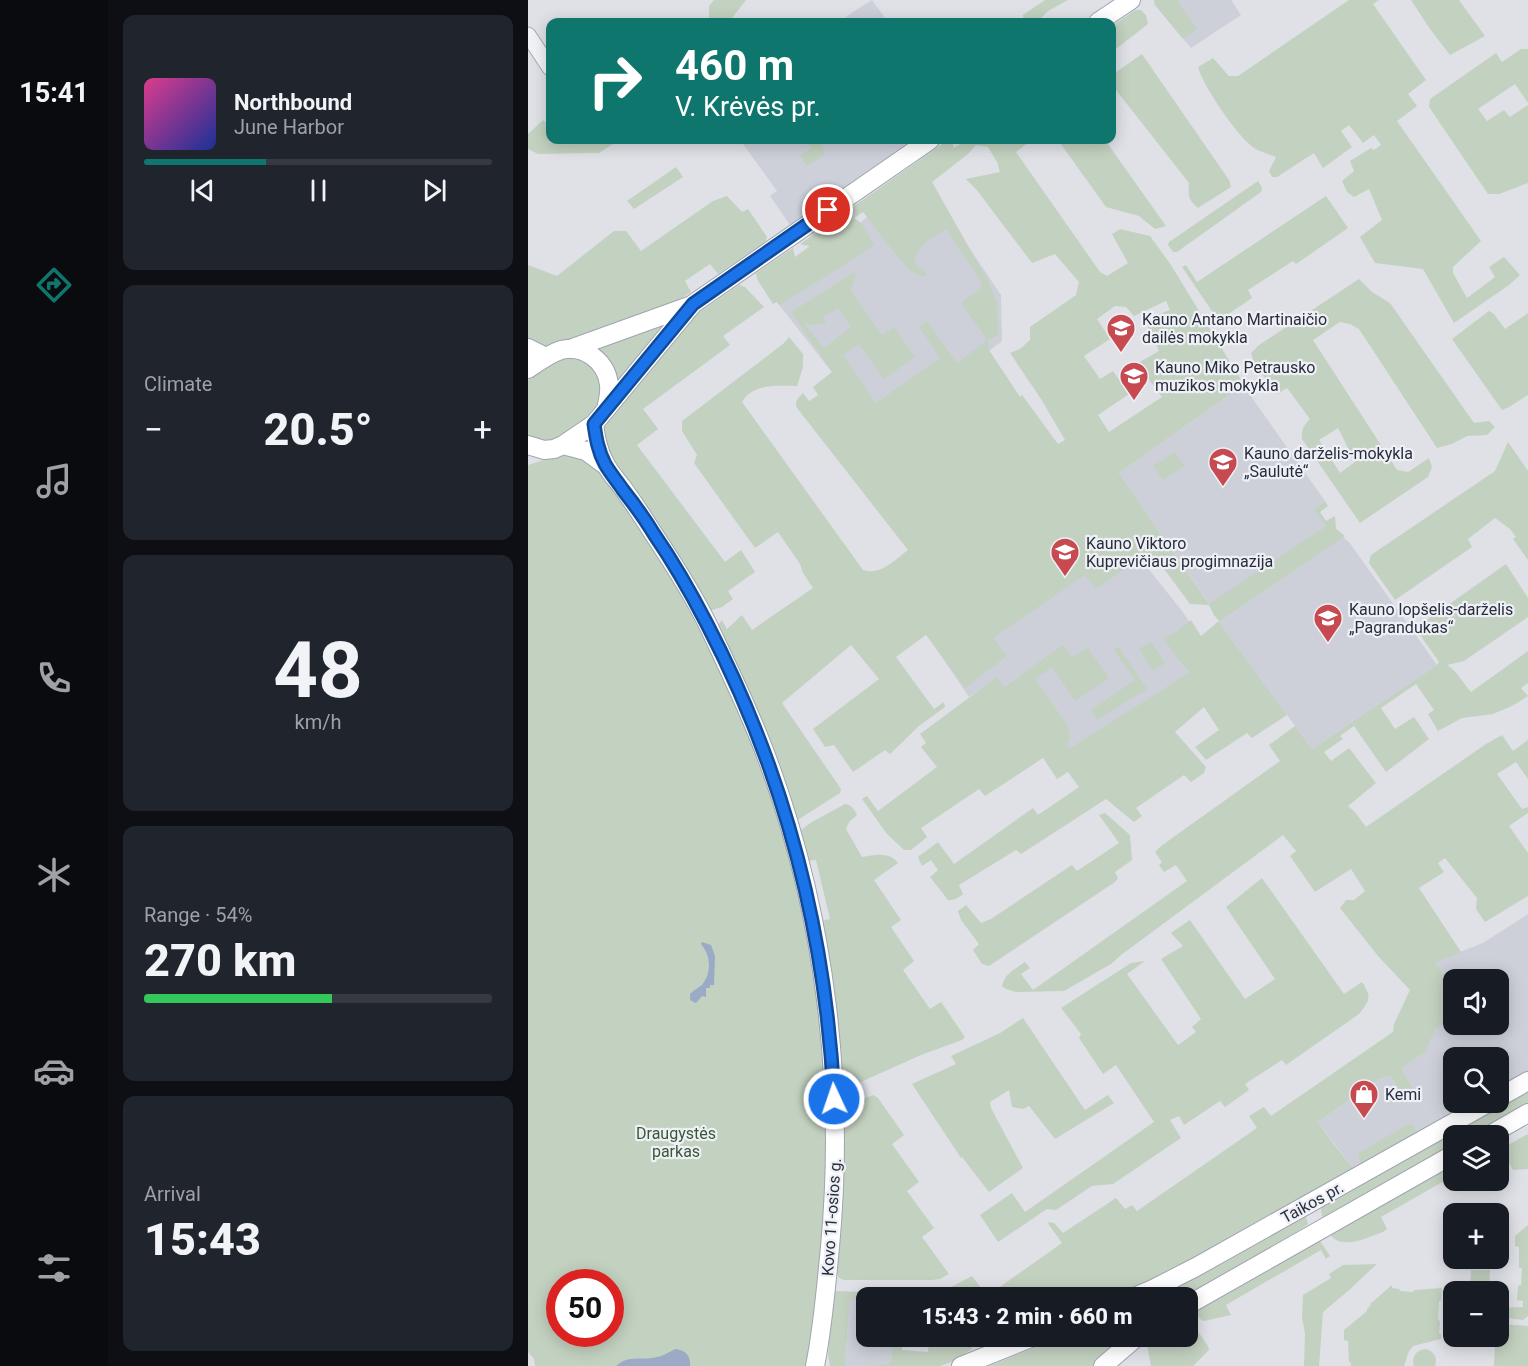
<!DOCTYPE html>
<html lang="en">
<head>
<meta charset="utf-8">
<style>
	:root { --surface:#171b24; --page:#20242c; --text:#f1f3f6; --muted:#9ea1a6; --line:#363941; --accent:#0f766e }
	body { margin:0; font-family:Roboto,sans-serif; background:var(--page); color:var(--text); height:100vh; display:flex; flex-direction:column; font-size:22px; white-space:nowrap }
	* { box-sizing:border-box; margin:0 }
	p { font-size:20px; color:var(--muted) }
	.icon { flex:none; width:33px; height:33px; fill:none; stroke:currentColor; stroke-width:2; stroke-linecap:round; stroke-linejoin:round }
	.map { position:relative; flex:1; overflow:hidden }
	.details { display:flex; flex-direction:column; gap:15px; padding:15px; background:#0d0f14; width:420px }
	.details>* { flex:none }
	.top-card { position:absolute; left:18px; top:18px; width:570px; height:126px; border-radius:12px; box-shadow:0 3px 15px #0003; background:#0f766e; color:#fff; overflow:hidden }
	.tools { position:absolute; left:915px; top:969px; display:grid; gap:12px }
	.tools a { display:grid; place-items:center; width:66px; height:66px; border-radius:12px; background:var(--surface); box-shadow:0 3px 15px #0003; font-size:30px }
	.speed { position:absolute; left:18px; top:1269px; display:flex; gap:12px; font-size:30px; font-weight:700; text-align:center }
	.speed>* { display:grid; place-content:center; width:78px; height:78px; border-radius:50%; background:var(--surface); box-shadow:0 3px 15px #0003; line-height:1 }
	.speed .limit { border:9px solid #d22; background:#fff; color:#111 }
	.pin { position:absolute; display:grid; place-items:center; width:51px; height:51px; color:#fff; margin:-26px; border:3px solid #fff; border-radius:50%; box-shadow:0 2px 6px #0007 }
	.me { position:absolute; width:66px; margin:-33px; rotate:357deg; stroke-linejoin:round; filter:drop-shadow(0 0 4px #0008) }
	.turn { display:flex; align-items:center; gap:21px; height:126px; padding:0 30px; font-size:27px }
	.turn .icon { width:78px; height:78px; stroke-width:2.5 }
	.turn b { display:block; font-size:42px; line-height:51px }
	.big { font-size:45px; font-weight:800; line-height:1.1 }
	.details .card { flex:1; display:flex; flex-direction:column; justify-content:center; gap:9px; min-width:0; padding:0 21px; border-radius:12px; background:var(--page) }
	.details .dial { align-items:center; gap:0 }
	.dial b { font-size:78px; line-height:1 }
	.song { display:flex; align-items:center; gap:18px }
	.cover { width:72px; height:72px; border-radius:9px; background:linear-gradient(135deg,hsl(330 70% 55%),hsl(230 70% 35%)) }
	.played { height:6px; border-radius:3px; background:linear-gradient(90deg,var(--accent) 35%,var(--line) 35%) }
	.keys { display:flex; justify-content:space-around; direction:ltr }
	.heat { display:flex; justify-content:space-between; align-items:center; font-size:33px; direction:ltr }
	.charge { height:9px; border-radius:4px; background:linear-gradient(90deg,#34c759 54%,var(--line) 0) }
	.trip { position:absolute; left:328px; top:1287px; width:342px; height:60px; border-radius:12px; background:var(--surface); box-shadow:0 3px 15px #0003; font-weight:800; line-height:60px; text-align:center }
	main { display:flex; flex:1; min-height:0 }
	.tabs { display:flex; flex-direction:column; width:108px; justify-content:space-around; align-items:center; background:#090b0e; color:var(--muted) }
	.tabs .icon { width:42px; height:42px }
	.tabs .selected { color:var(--accent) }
	.tabs b { font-size:27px; color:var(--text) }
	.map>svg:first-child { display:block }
	.built { fill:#cdd0d9 }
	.green { fill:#c3d1c0; fill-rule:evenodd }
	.water { fill:#9babc5 }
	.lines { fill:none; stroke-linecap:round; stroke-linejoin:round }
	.minor-casing { stroke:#a5a8b1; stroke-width:17 }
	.major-casing { stroke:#9fa4b2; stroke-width:20 }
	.minor { stroke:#f1f2f6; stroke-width:15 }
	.major { stroke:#fff; stroke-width:18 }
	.route-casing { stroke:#114b97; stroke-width:15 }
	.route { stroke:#1a73e8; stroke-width:10 }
	.labels { text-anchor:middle; stroke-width:4.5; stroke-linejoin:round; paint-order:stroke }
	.poi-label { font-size:16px; fill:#292e3d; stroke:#eef0f5; text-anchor:start }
	.park-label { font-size:16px; fill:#395837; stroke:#eef0f5 }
	.street-label { font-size:16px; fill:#292e3d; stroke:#eef0f5 }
</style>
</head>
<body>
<main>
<nav class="tabs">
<b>15:41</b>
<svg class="icon selected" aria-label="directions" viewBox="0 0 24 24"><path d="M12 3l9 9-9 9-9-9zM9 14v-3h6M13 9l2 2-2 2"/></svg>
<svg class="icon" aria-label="music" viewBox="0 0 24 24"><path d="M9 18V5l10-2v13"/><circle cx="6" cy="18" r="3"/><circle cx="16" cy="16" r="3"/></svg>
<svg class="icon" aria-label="phone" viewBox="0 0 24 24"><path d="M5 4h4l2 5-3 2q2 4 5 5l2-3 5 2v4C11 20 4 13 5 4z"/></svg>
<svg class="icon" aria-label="climate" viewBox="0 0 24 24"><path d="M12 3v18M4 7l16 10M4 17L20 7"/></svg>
<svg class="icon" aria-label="car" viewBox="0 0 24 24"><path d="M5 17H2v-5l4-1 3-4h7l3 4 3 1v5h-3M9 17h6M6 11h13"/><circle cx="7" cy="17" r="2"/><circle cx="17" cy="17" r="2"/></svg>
<svg class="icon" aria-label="filters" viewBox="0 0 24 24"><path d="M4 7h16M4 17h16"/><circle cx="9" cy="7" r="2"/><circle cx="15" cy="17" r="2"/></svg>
</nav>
<section class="details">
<div class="card">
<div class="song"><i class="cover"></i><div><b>Northbound</b><p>June Harbor</p></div></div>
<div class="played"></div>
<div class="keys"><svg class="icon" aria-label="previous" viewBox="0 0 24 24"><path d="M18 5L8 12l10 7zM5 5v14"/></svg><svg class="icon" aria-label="pause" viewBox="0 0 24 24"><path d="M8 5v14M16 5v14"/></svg><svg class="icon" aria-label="next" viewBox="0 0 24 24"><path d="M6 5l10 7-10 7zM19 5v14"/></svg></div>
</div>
<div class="card"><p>Climate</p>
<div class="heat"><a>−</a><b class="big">20.5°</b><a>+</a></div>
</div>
<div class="card dial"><b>48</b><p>km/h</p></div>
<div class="card"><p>Range · 54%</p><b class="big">270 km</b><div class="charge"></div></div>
<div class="card"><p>Arrival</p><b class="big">15:43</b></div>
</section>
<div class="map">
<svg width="1000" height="1366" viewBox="0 0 1000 1366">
	<rect width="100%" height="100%" fill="#dfe1e7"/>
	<path class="built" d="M344,0L360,22H311L328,10Z
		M626,0H703L713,15L663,48L627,5Z
		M212,140H385L262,225L242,196L249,191Z
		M393,176L473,295L474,341L461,351L492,397L494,395L588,528L654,611L686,657L541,750L493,675L476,687L469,678L441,697L399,635L457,594L344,423L237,287L324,229Z
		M715,385L797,501L786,510L798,526L682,605L591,473Z
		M815,537L821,542L909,665L784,749L691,622Z
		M1000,914V1074L971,1087L970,1058H926V1102L940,1103L922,1113L904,1127L827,1171L790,1122L851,1079L863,1076L878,1103L893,1100L873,1069L898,1051L908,1029L925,1018L926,1024H970V980H926L925,985L906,962L955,943Z
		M322,1298L339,1300V1336L366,1337L364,1362L356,1365L317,1366Z"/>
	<path class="green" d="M186,0H218L201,22H179L181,21V6Z
		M517,0H540L520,11L509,22H496L495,15Z
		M626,0H652L650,2L669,29L655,39L627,5Z
		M821,0H851L845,4L898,80L880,94L889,106L869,121L953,241L925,267V273L939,298L967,277L961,267L976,257L992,275L981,285L926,323L895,269L847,263L832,237L854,220L841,189L826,197L819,192L814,181L826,171L822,161L843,148L846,150L853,145L846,135L835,143L821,125L813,131L824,147L795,168L786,153L749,177H744L741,171L748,157C741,154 732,152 726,148C709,136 675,86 670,67L685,58L701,76H710Z
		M883,0H931L957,36L922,55L902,29Z
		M607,10H613L618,15L620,24L584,52V26Z
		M993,49H1000V103L987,84L950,109L959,121L976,110L982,117L1000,105V183L971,194H960L901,107L902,99L968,53L974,62Z
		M614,54L701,180L703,187L670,208C660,199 660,197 661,183L584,85V75Z
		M15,120L22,125V140H91L71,153L10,154L0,149V134Z
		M278,140H291C295,145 296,149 296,155L279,166L272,156L283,148Z
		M420,140H423L426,148L439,140H504L488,152L572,272L579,276L600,263L584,234L592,229L622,236L643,265L713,380L715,385L591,473L681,604L798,526L786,510L797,501L800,506L792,512L798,521L807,516L808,529L817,536L691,622L759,715L724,738L719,733L678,760L667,747L691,730L676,707L647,732L678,767L676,773L663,782L656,775L608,808L614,816L606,822L578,799L493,854L488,850L431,885L435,894C430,898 427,900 420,900L402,877L410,870L403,860L394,866L390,857L410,842L426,864L505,808L510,815L551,787L540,772L529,779L515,758L457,796L451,789L393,828L399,837L383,850H376L359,834L334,799L339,796L350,811L409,767L393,747L398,743L392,734L469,677L476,687L535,645L544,657L560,648L581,678L547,701L524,667L507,679L540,726L542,739L539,745L541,749L662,672L650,659L635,638L647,633L663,620L673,636L691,621L686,615L681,605L662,604L628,558L615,562L610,560L568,589L557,575L465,638L479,656L437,688L398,635L368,657L406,709L416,702L417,707L391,726L362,754L357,750L325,772L306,745L297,747L285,729L351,679L323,645L254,703L313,789L312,793L268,821L257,780L225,702L189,626L194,620L199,629L214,615L224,630L285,588L275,573L272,564L250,532L227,548L166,463L169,455L154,431V421L255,344L261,337L275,354V367L269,386C250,386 225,383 214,402L335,570C352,576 367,560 380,550L269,408C266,401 270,398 275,393L281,401L290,395L285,387L304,372L263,312L327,272L328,275L323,291L354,335L366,327L387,357L356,379L331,344L315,355L348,403L412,358L391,327L399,321L429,363L459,340L433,303L452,289L454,283L418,229C401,240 393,242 386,262L399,274L395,276L382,271L361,246L335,212L326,218L333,223L346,245C316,266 283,285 251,305L249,302L245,304L229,279L228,273L265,248L267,257L282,246L276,245L272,244ZM448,145L460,147L469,162L472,172L438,179L448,189L504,263L527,254L551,282L548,295L502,327V340L492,349L482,353L513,399L537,440L530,444L494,395L492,397L461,350L460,340L470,335L469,303L461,283L404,182L440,154ZM638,301L642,310L624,317L619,325L631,351L596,371L605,384L618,376L634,397L581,432L570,415L601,394L585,371L572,379L556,356L582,339L569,319L587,306L598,307L606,316ZM310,308L323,327L296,348L276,323L285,325L298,323L295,317Z
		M530,140H577L638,226L627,229L611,216L578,207Z
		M148,167L155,177L106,209L99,201Z
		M730,181L734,188L733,192L649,252H645L640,245L641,242Z
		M199,196L214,212L220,209L239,237L237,242L190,274L182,264L157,281L163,292L138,308L21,348L0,340V265L29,276L86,231H98L113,251L185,201Z
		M798,196L820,228L768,264L765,261L720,290L724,298L693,319L690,320L654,267L658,265L669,282Z
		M831,279L844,292L862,303L946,423L961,421L967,427L959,435L939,436L924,444L909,448L831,329L822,324L812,322L785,340L869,470L880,472L901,458L904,467L900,477L832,523L774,439C773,430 776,425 782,419L759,388L749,394L726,363L723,353L731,345ZM810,428L827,462L812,473L791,440Z
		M211,285L217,287L236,307L195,336L202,345L115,409L130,429L109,445L197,562L213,550L227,572L200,591L205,599L194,607L181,611L84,460L73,428L167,315Z
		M961,311L966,314L977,329L1000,313V395L981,407L974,410L924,339Z
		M145,318L91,383C86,365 78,354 61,346Z
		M36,359C40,359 45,358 49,359C66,364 77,383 71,400C67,414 37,436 22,440C14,442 7,440 0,437V380L11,371Z
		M980,442L1000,471V560L985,539L988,537L982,529L967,518L940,539L944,547L867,600L841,563L843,555L967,471Z
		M647,452L657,466L635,480L625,466Z
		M40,455C46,456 53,457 59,460C77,472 87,492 99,509C111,527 123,544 134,563C173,628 206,696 232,767C238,784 246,801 251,818C279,916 297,1019 298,1120C299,1203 290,1284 280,1366H7L6,1359L0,1352V465L25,457ZM32,1282H82V1334H32Z
		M978,564L1000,598V617L936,661L919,665C929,671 935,683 943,692L1000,651V683L993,688L1000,696L984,706L965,714L934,718L910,731L900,714L906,710L888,684L853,708L867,729L886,717L901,739L858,772L826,726L812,736L815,739L796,752L803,761L821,748L848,783L820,806L827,812L838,827L958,744L974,735L985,751L1000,740V779L988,762L969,774L994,809L1000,807V813L981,826L1000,853V896L957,922L948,909L949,898L917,858L910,863L916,872L891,888L933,952L907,963L925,985V1018L908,1029L898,1051L873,1069L893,1100L878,1103L863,1076L851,1079L790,1122L805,1143L827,1171L745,1218L608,1289L587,1298H369L342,1295L341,1297L339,1298V1300L322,1299L317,1366L356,1365L363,1362L366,1337H374V1350L400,1352L401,1336L443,1337L439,1338L444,1349L423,1362L412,1366H302L300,1355L306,1291L371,1293L414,1292L444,1276L459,1296L534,1243L519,1222L526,1223L535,1233L588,1198L597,1209L604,1205L609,1211L729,1128L721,1116L736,1107L743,1116L865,1032L866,1024L882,990L850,956L812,908L818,900H826L837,891L823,869L787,892L762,856L768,851L755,835L593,955L583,964L536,991L488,992L478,989L474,986C476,974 487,969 497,962L502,968L493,974L505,990L659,881L648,865L636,872L631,865L634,862L627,852L633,846L752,761L741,745L767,726L784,749L909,665L911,662L890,632L893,624Z
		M623,642L637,663L625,671L611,649Z
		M591,647L619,689L569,720L563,710L607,680L586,650Z
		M317,804C324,805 326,809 329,815L321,822L318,829L334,857C347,855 361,851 370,863L346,880L373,920L363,927L386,961L375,970L402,1009L413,1002L437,1037L434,1040L393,1055L326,1085L314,1084L311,1046L293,921L302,919L288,860L279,861L273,836V830L284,822Z
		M577,813L602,835L604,860L587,872L590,878L587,882L461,966L454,964L445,950L451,944L433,920L430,911L438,905L453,923L463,919L544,865L549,871L591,843L571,815Z
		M734,878L816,994L834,982C844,997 842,1000 831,1014L758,1065L754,1060L717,1084L721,1090L697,1107L692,1101L656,1125L651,1116L642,1120L653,1138L585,1184L564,1186L528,1210L519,1209L470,1242L452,1215L484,1193L497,1212L626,1122L588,1065L575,1074L551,1038L553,1034L533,1008L603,963L617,961L599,974L650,1045L668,1032L664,1027L673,1019L633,959L655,946L643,933L662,920L717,999L747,979L698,907Z
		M495,1018L557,1110L580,1095L586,1103L527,1139L501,1106L495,1109L484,1107L481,1090L462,1102L463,1108L495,1168L461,1192L434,1157L433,1158L384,1084L428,1064L423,1056L472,1033Z
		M1000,1088V1107L949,1135L926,1136L925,1148L797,1218L794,1216L793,1210L794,1207L822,1192L896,1145Z
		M345,1095L350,1098L376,1135L364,1144L391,1182L379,1191L406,1228L394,1237L421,1274L412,1279L403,1280H316L311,1278L308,1272L315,1186V1109L317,1106Z
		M884,1124L887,1127L888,1136L836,1166L833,1163L830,1155L832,1152L879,1125Z
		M1000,1134V1169L985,1170L973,1149Z
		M925,1164V1176L853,1217L859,1229L855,1232C840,1237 816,1250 803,1236V1233Z
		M775,1215L778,1217L780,1224L773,1229L660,1298H621Z
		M1000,1225V1316L995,1320L971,1317V1308L995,1307V1301L989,1300L990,1286L993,1285L994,1268H991V1247L987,1246V1236Z
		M793,1237L795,1239L792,1241L802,1256L798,1259L793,1250L698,1305L703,1315L676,1321C671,1319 668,1315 667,1309Z
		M849,1264L820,1291L795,1312L791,1366H776L777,1333L774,1318L775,1295L803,1278L801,1274L815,1265Z
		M943,1270H962L961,1291H942Z
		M864,1285V1288L871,1289L872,1291L885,1292L886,1290L914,1288L913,1301H911L910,1320L912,1321L911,1334H913V1339L885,1346L881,1351L876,1366H823V1362H821L820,1341L816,1340V1330L839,1311V1309L843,1305L842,1304Z
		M660,1317L680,1346L681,1350L665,1366H623L619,1345L620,1341L623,1339L629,1346L644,1337L660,1336Z
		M971,1324L1000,1326V1366H966L967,1337L970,1336Z
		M534,1337H599L567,1366H461Z
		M898,1349C906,1351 910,1358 907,1366H886C883,1357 888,1350 898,1349Z"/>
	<path class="water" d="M174,942L183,945L187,956L186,985H182V988H178V997L174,996L168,1003L162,1000V994C166,990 170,988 174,985C184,972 183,956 173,944Z
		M147,1349C158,1350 163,1356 162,1366H88C101,1354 114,1361 129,1357C136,1356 141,1352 147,1349Z"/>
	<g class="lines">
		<g class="minor-casing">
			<path id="minor" d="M0,35L22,68"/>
		</g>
		<g class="major-casing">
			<path id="major" d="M570,22L603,0
				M0,348L18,357
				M42,349L164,305
				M0,369C10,362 21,354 33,350C56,344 79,362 81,385C82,393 80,401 78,409
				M66,424C68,438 70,451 77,463C81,472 88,479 94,487C105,502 115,517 125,533C145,563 165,594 181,627C203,674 226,721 243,769C298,922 317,1086 302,1247C298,1287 295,1327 287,1366
				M0,445L16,450L26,449L35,445L66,424L165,304L402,140
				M35,445L58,451L77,465
				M970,1098L1000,1081
				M960,1136L1000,1113
				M604,1298L625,1289L668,1267L962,1102
				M660,1305L926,1154
				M433,1366L508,1336
				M575,1366L610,1336"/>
		</g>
		<use href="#minor" class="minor"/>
		<use href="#major" class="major"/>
	</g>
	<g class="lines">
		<g class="route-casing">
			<path id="route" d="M300,210L165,304L66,424C68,438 70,451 77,464C82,473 89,481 95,490C106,504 117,519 126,534C146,563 163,593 179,624C256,772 298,933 306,1099"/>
		</g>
		<use href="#route" class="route"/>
	</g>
	<defs>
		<g id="school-pin" transform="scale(1.5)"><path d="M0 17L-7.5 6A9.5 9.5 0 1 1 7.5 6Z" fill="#c64a4f" stroke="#eef0f5"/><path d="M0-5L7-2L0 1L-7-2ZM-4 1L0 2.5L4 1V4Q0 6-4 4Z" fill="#fff"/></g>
		<g id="shop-pin" transform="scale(1.5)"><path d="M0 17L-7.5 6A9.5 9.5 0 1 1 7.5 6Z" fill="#c64a4f" stroke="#eef0f5"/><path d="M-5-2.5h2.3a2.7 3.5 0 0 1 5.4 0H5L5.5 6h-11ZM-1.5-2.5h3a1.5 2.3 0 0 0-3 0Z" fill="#fff"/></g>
	</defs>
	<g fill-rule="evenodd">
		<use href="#school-pin" x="593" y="328"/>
		<use href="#school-pin" x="606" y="376"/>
		<use href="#school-pin" x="695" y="462"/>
		<use href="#school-pin" x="537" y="552"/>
		<use href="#school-pin" x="800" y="618"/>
		<use href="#shop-pin" x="836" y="1094"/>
	</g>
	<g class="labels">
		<g class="poi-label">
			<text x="614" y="325">Kauno Antano Martinaičio<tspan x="614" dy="18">dailės mokykla</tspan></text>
			<text x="627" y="373">Kauno Miko Petrausko<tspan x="627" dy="18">muzikos mokykla</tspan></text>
			<text x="716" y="459">Kauno darželis-mokykla<tspan x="716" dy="18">„Saulutė“</tspan></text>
			<text x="558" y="549">Kauno Viktoro<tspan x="558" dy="18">Kuprevičiaus progimnazija</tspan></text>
			<text x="821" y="615">Kauno lopšelis-darželis<tspan x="821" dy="18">„Pagrandukas“</tspan></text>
			<text x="857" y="1100">Kemi</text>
		</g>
		<g class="park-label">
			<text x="148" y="1139">Draugystės<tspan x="148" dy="18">parkas</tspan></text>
		</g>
		<g class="street-label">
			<text transform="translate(784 1202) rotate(-29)" y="6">Taikos pr.</text>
			<text transform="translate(303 1217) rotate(-86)" y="6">Kovo 11-osios g.</text>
		</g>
	</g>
</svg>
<div class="tools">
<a><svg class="icon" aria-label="sound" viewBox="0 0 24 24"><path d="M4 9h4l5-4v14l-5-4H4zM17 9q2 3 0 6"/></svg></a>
<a><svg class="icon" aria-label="search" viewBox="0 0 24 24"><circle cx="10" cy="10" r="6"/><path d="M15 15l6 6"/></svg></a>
<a><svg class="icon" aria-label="layers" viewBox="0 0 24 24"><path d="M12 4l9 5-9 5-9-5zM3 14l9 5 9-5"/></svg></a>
<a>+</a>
<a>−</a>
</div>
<div class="speed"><div class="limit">50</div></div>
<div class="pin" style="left:300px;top:210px;background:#d93025"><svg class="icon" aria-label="arrive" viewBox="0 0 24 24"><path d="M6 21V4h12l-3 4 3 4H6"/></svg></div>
<svg class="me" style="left:306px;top:1099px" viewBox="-20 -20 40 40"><circle r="17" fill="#1a73e8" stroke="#fff" stroke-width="3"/><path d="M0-11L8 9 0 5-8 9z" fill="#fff"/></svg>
<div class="trip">15:43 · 2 min · 660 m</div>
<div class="top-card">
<div class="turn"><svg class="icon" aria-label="right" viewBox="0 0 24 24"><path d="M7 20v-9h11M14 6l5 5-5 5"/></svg><div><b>460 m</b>V. Krėvės pr.</div></div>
</div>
</div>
</main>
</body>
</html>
